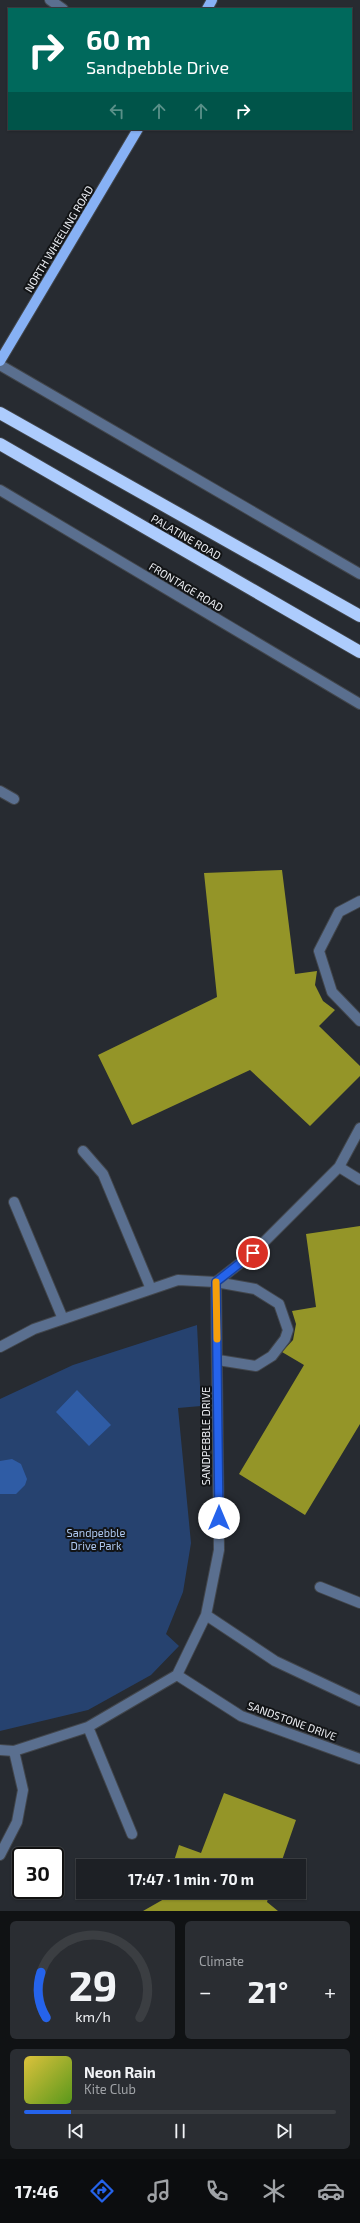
<!DOCTYPE html>
<html lang="en">
<head>
<meta charset="utf-8">
<style>
	:root { --surface:#1d2025; --page:#2a2d32; --text:#f1f3f6; --muted:#a0a3a7; --line:#3b3e42; --accent:#2563eb }
	body { margin:0; font-family:"Exo 2",sans-serif; background:var(--page); color:var(--text); height:100vh; display:flex; flex-direction:column; font-size:15px; white-space:nowrap }
	* { box-sizing:border-box; margin:0 }
	p { font-size:13px; color:var(--muted) }
	.icon { flex:none; width:22px; height:22px; fill:none; stroke:currentColor; stroke-width:2; stroke-linecap:round; stroke-linejoin:round }
	.map { position:relative; height:1911px; overflow:hidden }
	.side { display:flex; flex-direction:column; gap:10px; padding:10px; background:#101214; flex:1 }
	.side>* { flex:none }
	.guide { position:absolute; left:8px; top:8px; width:344px; height:122px; border-radius:0px; box-shadow:0 1px 3px #0004,0 0 0 1px var(--line); background:#00695c; color:#fff; overflow:hidden }
	.speed { position:absolute; left:12px; top:1847px; display:flex; gap:8px; font-size:20px; font-weight:700; text-align:center }
	.speed>* { display:grid; place-content:center; width:52px; height:52px; border-radius:50%; background:var(--surface); box-shadow:0 1px 3px #0004,0 0 0 1px var(--line); line-height:1 }
	.speed .limit { border:2px solid #111; border-radius:6px; background:#fff; color:#111 }
	.pin { position:absolute; display:grid; place-items:center; width:34px; height:34px; color:#fff; margin:-17px; border:2px solid #fff; border-radius:50%; box-shadow:0 1px 4px #0007 }
	.me { position:absolute; width:44px; margin:-22px; rotate:0deg; stroke-linejoin:round; filter:drop-shadow(0 0 3px #0008) }
	.turn { display:flex; align-items:center; gap:14px; height:84px; padding:0 12px; font-size:18px }
	.turn .icon { width:52px; height:52px; stroke-width:2.5 }
	.turn b { display:block; font-size:28px; line-height:34px }
	.lanes { display:flex; align-items:center; height:38px; padding:0 12px; background:#0003; justify-content:center; gap:20px; direction:ltr }
	.lanes .off { opacity:.35 }
	.big { font-size:30px; font-weight:700; line-height:1.1 }
	.side .widget { flex:1; display:flex; flex-direction:column; justify-content:center; gap:6px; min-width:0; padding:0 14px; border-radius:6px; background:var(--page) }
	.side .dial { align-items:center; gap:0 }
	.dial svg { height:104px; overflow:visible; fill:none; stroke:var(--line); stroke-width:7; stroke-linecap:round; text-anchor:middle }
	.dial text { fill:var(--text); stroke:none }
	.song { display:flex; align-items:center; gap:12px }
	.cover { width:48px; height:48px; border-radius:6px; background:linear-gradient(135deg,hsl(50 70% 55%),hsl(90 70% 35%)) }
	.played { height:4px; border-radius:2px; background:linear-gradient(90deg,var(--accent) 15%,var(--line) 15%) }
	.keys { display:flex; justify-content:space-around; direction:ltr }
	.heat { display:flex; justify-content:space-between; align-items:center; font-size:22px; direction:ltr }
	.side .tiles { flex:1; display:grid; gap:10px; grid-template-columns:1fr 1fr }
	.widget:last-child { grid-column:span 2 }
	.trip { position:absolute; left:76px; top:1859px; width:230px; height:40px; border-radius:0px; background:var(--surface); box-shadow:0 1px 3px #0004,0 0 0 1px var(--line); font-weight:700; line-height:40px; text-align:center }
	.tab-bar { display:flex; height:64px; justify-content:space-around; align-items:center; background:#0c0d0f; color:var(--muted) }
	.tab-bar .icon { width:28px; height:28px }
	.tab-bar .active { color:var(--accent) }
	.tab-bar b { font-size:18px; color:var(--text) }
	.map>svg:first-child { display:block }
	.green { fill:#26426f }
	.water { fill:#2f5ca5 }
	.building { fill:#949528 }
	.lines { fill:none; stroke-linecap:round; stroke-linejoin:round }
	.minor-casing { stroke:#42464c; stroke-width:12 }
	.major-casing { stroke:#42464c; stroke-width:12 }
	.highway-casing { stroke:#42464c; stroke-width:14 }
	.minor { stroke:#5a6f8f; stroke-width:10 }
	.major { stroke:#87b1f5; stroke-width:10 }
	.highway { stroke:#adccfd; stroke-width:12 }
	.route-casing { stroke:#184099; stroke-width:10 }
	.route { stroke:#2563eb; stroke-width:7 }
	.slow { stroke:#f59e0b; stroke-width:7 }
	.labels { text-anchor:middle; stroke-width:4; stroke-linejoin:round; paint-order:stroke }
	.street-label { font-size:11px; fill:#ebedf2; stroke:#121416 }
	.park-label { font-size:11px; fill:#aec8f0; stroke:#121416 }
</style>
</head>
<body>
<div class="map">
<svg width="360" height="1911" viewBox="0 0 360 1911">
	<rect width="100%" height="100%" fill="#272b31"/>
	<path class="green" d="M197,1325L201,1406L178,1408L191,1543L183,1592L166,1634L179,1646L151,1675L88,1710L0,1731V1399L73,1365Z"/>
	<path class="water" d="M77,1390L111,1425L89,1446L56,1412Z
		M12,1459L21,1464L27,1479L25,1485L16,1494H0V1461Z"/>
	<path class="building" d="M282,870L295,974L317,971L315,985L323,1001L335,1010L319,1026L360,1066V1076L310,1126L250,1070L132,1125L98,1055L217,997L204,873Z
		M360,1226V1424L305,1515L239,1474L304,1365L282,1352L293,1340L296,1324L292,1311L316,1307L306,1234Z
		M224,1793L296,1820L280,1866H171L174,1861L179,1845L201,1853Z
		M159,1892H270L267,1902L278,1911H143L164,1899Z"/>
	<g class="lines">
		<g class="minor-casing">
			<path id="minor" d="M50,0L63,9
				M0,365L360,574
				M0,490L360,704
				M0,791L14,799
				M360,901L339,912L319,951L332,992L360,1021
				M83,1151L103,1174L151,1289
				M339,1167L360,1180
				M14,1202L63,1319
				M0,1347L34,1329L178,1280L216,1282L253,1253L339,1167L360,1128
				M320,1587L360,1603
				M206,1615L275,1661L360,1701
				M177,1675L241,1716L360,1759
				M88,1727L132,1834
				M0,1750L14,1751L88,1727L177,1675L206,1615L219,1550L216,1282L255,1289L279,1304L288,1330L285,1339L272,1356L256,1366L218,1360
				M0,1855L17,1822L23,1790L14,1751"/>
		</g>
		<g class="major-casing">
			<path id="major" d="M207,9L212,0
				M0,361L138,129"/>
		</g>
		<g class="highway-casing">
			<path id="highway" d="M0,413L360,616
				M0,444L360,652"/>
		</g>
		<use href="#minor" class="minor"/>
		<use href="#major" class="major"/>
		<use href="#highway" class="highway"/>
	</g>
	<g class="lines">
		<g class="route-casing">
			<path id="route" d="M219,1518L216,1282L253,1253"/>
		</g>
		<use href="#route" class="route"/>
		<path class="slow" d="M216,1282L217,1339"/>
	</g>
	<g class="labels">
		<g class="street-label">
			<text transform="translate(59 239) rotate(-59)" y="4">NORTH WHEELING ROAD</text>
			<text transform="translate(186 537) rotate(30)" y="4">PALATINE ROAD</text>
			<text transform="translate(186 587) rotate(31)" y="4">FRONTAGE ROAD</text>
			<text transform="translate(206 1436) rotate(-90)" y="4">SANDPEBBLE DRIVE</text>
			<text transform="translate(292 1721) rotate(20)" y="4">SANDSTONE DRIVE</text>
		</g>
		<g class="park-label">
			<text x="96" y="1537">Sandpebble<tspan x="96" dy="13">Drive Park</tspan></text>
		</g>
	</g>
</svg>
<div class="speed"><div class="limit">30</div></div>
<div class="pin" style="left:253px;top:1253px;background:#d93025"><svg class="icon" aria-label="arrive" viewBox="0 0 24 24"><path d="M6 21V4h12l-3 4 3 4H6"/></svg></div>
<svg class="me" style="left:219px;top:1518px" viewBox="-20 -20 40 40"><circle r="19" fill="#fff"/><path d="M0-13L10 11 0 6-10 11z" fill="#2563eb"/></svg>
<div class="trip">17:47 · 1 min · 70 m</div>
<div class="guide">
<div class="turn"><svg class="icon" aria-label="right" viewBox="0 0 24 24"><path d="M7 20v-9h11M14 6l5 5-5 5"/></svg><div><b>60 m</b>Sandpebble Drive</div></div>
<div class="lanes"><svg class="icon off" aria-label="left" viewBox="0 0 24 24"><path d="M17 20v-9H6M10 6l-5 5 5 5"/></svg><svg class="icon off" aria-label="ahead" viewBox="0 0 24 24"><path d="M12 20V5M6 11l6-6 6 6"/></svg><svg class="icon off" aria-label="ahead" viewBox="0 0 24 24"><path d="M12 20V5M6 11l6-6 6 6"/></svg><svg class="icon" aria-label="right" viewBox="0 0 24 24"><path d="M7 20v-9h11M14 6l5 5-5 5"/></svg></div>
</div>
</div>
<section class="side">
<div class="tiles">
<div class="widget dial"><svg viewBox="0 0 100 80">
<path d="M14 69A42 42 0 1 1 86 69"/>
<path d="M14 69A42 42 0 0 1 10 34" stroke="#2563eb"/>
<text x="50" y="56" font-size="32" font-weight="700">29</text>
<text x="50" y="72" font-size="11">km/h</text>
</svg></div>
<div class="widget"><p>Climate</p>
<div class="heat"><a>−</a><b class="big">21°</b><a>+</a></div>
</div>
<div class="widget">
<div class="song"><i class="cover"></i><div><b>Neon Rain</b><p>Kite Club</p></div></div>
<div class="played"></div>
<div class="keys"><svg class="icon" aria-label="previous" viewBox="0 0 24 24"><path d="M18 5L8 12l10 7zM5 5v14"/></svg><svg class="icon" aria-label="pause" viewBox="0 0 24 24"><path d="M8 5v14M16 5v14"/></svg><svg class="icon" aria-label="next" viewBox="0 0 24 24"><path d="M6 5l10 7-10 7zM19 5v14"/></svg></div>
</div>
</div>
</section>
<nav class="tab-bar">
<b>17:46</b>
<svg class="icon active" aria-label="directions" viewBox="0 0 24 24"><path d="M12 3l9 9-9 9-9-9zM9 14v-3h6M13 9l2 2-2 2"/></svg>
<svg class="icon" aria-label="music" viewBox="0 0 24 24"><path d="M9 18V5l10-2v13"/><circle cx="6" cy="18" r="3"/><circle cx="16" cy="16" r="3"/></svg>
<svg class="icon" aria-label="phone" viewBox="0 0 24 24"><path d="M5 4h4l2 5-3 2q2 4 5 5l2-3 5 2v4C11 20 4 13 5 4z"/></svg>
<svg class="icon" aria-label="climate" viewBox="0 0 24 24"><path d="M12 3v18M4 7l16 10M4 17L20 7"/></svg>
<svg class="icon" aria-label="car" viewBox="0 0 24 24"><path d="M5 17H2v-5l4-1 3-4h7l3 4 3 1v5h-3M9 17h6M6 11h13"/><circle cx="7" cy="17" r="2"/><circle cx="17" cy="17" r="2"/></svg>
</nav>
</body>
</html>
